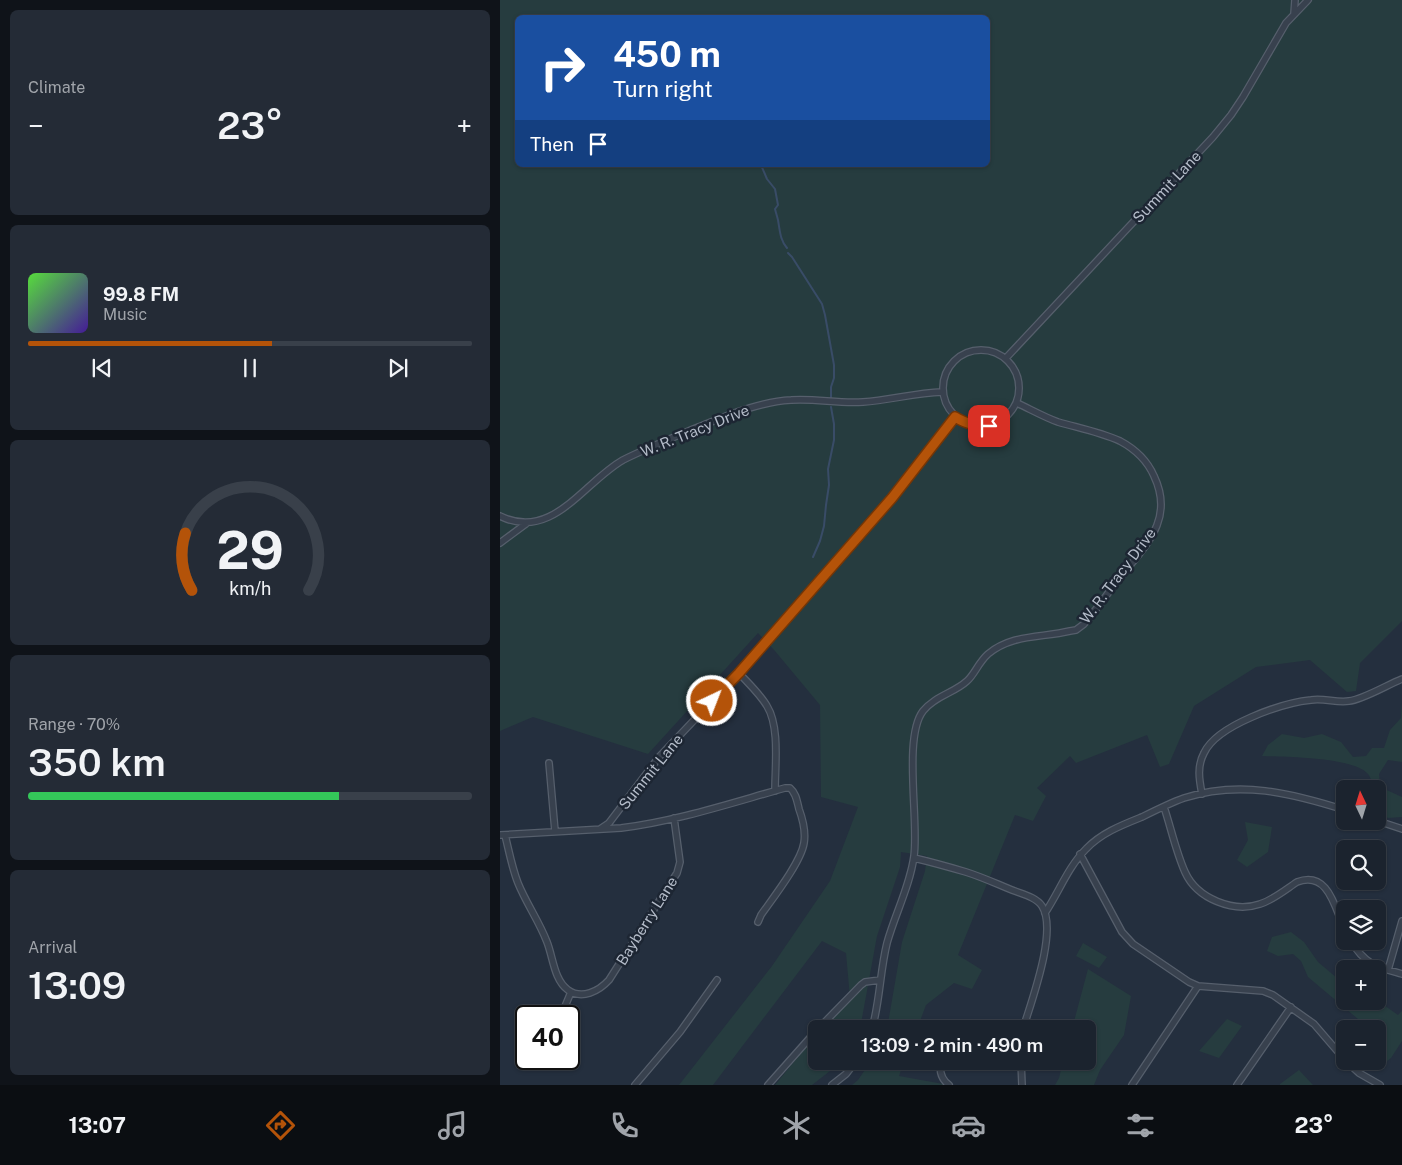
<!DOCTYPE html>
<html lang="en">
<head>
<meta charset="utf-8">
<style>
	:root { --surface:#1b232e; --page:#242b36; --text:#f1f3f6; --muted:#a0a4aa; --line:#39404a; --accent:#b45309 }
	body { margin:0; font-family:"Public Sans",sans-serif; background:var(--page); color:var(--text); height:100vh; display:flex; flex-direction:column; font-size:19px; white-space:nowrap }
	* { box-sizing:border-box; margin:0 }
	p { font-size:16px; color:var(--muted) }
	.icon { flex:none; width:28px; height:28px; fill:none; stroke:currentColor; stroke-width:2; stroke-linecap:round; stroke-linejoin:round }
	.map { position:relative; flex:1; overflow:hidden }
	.details { display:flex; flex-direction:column; gap:10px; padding:10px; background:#0f1319; width:500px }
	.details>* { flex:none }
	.banner { position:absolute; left:15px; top:15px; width:475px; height:152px; border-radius:8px; box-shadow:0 1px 4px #0004,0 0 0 1px var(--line); background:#1a4fa0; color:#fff; overflow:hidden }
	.needle { width:32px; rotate:356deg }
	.tools { position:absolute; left:836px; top:780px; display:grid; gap:10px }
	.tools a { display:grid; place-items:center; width:50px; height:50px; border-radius:8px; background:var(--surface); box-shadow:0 1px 4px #0004,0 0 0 1px var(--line); font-size:25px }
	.speed { position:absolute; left:15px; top:1005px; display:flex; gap:10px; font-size:25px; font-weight:700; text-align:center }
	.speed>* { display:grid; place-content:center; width:65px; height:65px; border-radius:50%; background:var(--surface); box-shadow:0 1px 4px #0004,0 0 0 1px var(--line); line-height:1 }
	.speed .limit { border:2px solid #111; border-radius:8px; background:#fff; color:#111 }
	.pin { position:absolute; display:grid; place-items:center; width:42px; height:42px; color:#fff; margin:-21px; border-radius:10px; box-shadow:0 2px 8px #0006 }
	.me { position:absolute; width:55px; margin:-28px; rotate:43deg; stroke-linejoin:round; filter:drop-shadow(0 0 4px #0008) }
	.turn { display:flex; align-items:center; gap:18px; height:105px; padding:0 15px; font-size:22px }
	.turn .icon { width:65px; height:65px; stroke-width:2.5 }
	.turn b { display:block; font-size:35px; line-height:42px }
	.then { display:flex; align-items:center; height:48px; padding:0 15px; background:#0003; gap:10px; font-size:19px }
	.big { font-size:38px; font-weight:600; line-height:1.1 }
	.details .card { flex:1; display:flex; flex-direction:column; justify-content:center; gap:8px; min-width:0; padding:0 18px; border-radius:8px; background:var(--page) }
	.details .dial { align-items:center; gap:0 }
	.dial svg { height:130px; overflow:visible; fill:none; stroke:var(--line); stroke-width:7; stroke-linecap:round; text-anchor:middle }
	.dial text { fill:var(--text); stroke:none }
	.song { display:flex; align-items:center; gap:15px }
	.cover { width:60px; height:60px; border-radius:8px; background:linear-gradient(135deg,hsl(110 70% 55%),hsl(260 70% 35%)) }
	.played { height:5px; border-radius:2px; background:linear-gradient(90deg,var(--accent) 55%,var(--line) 55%) }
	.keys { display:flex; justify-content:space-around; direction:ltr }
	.heat { display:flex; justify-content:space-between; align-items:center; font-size:28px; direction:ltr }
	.charge { height:8px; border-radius:4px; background:linear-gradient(90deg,#34c759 70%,var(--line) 0) }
	.trip { position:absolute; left:308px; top:1020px; width:288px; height:50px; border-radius:8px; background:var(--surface); box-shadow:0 1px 4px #0004,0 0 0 1px var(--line); font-weight:600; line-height:50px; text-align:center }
	.dock { display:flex; height:80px; justify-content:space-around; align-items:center; background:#0b0e12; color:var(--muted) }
	.dock .icon { width:35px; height:35px }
	.dock .current { color:var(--accent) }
	.dock b { font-size:22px; color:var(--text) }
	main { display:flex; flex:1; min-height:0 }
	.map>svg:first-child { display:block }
	.green { fill:#263c3f; fill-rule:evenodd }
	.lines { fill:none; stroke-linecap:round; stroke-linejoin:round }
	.stream { stroke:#394c67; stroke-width:2 }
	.minor-casing { stroke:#565f6c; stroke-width:8 }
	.minor { stroke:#38414e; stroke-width:5.5 }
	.route-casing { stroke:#753606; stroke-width:12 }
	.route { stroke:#b45309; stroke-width:9 }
	.labels { text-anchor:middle; stroke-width:5; stroke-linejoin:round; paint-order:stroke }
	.street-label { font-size:15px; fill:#b4bcc9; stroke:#1d2633 }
</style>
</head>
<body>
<main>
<section class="details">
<div class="card"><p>Climate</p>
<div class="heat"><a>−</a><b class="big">23°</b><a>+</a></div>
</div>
<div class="card">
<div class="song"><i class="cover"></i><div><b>99.8 FM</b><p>Music</p></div></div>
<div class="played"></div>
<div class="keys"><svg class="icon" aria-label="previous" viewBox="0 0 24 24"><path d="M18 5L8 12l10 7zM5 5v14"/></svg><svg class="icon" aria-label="pause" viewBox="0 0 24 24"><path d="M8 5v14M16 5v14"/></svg><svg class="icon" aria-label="next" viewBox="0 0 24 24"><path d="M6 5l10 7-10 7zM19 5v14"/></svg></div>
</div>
<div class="card dial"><svg viewBox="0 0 100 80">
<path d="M14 69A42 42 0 1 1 86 69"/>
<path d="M14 69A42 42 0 0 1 10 34" stroke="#b45309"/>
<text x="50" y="56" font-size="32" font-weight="700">29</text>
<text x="50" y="72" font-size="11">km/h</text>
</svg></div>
<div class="card"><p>Range · 70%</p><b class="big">350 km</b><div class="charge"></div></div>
<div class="card"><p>Arrival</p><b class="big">13:09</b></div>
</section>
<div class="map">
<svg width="902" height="1085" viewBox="0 0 902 1085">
	<rect width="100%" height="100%" fill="#242f3e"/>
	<path class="green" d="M0,0H902V621L860,663L856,691L847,692L810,660L756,667L694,706L669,764L660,767L647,735L576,763L570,756L537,788L546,796L533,821L515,815L458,955L482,970L472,989L454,983L426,1005L417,1029H387L402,942L425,871L427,856L401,852L400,867L377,936L360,1029H322L350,998L346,953L322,941L213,1085H179L272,966L330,881L358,807L321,797L320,705L275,651L258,633L148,754L33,717L0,731ZM18,18H488V165H18Z
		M902,703V762L888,760L879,774L880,787L902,797V817L888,818L878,811V789H873C872,784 871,777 868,774C854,757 785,757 762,756L768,745L782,734L804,738L822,734L841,742L853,757L866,756L872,748H884L890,730L901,718Z
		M745,822L772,827L768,852L747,867L737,860L748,840Z
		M791,932L804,942L818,962L837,978L845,982V1001H878L898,1015L902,1011V1041L891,1058L874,1071L862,1061H878V1029H868L858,1019L808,977L801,961L793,954L778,956L767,951L772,937Z
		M583,943L607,957L599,968L576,956Z
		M588,969L631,996L624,1035L600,1070L594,1085H555L559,1078L563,1061H586V1029H572Z
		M727,1019L742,1026L719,1058L699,1051Z
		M316,1035V1061H341L339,1064L312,1085H275Z
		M371,1061H404L399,1076L449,1085H352L358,1080Z
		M799,1070L813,1085H780V1084Z"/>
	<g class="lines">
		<path class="stream" d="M261,165L267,179L275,189L278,205L275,209C276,213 277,216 278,220C280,231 280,240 287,248
			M288,253L292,257L322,304L325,315L334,365V378L331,387V398
			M313,557L320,541L324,526L326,505L329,485L328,469L334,440V424L331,407"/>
		<g class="minor-casing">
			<path id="minor" d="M794,14L795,0
				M443 388a38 38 0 1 1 76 0a38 38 0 1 1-76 0Z
				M506,358L713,137L731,115L743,97L786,23L808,0
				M0,516C52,542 84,482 123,460C147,448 172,438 196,428C227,416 258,402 291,400C315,398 339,404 363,402C390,400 415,393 442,392
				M0,543L27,523
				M239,673C248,683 260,694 267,706C280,727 275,766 275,791
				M49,763L55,831
				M702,794C699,779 697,766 704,753C717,725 782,703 811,700C824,698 837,703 849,701C862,700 889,684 902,679
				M664,807C671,828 676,852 685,872C697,899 734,913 760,904C773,900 785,890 797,882C829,870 835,909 845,930
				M878,821L902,829
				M100,829L109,823L159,757L239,673L392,498L455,417
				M0,835L121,828C177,821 231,803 285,788H290C296,793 297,801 299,809C303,820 306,831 304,843C301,862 273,898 261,915L258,922
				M5,835C9,851 12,868 18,883C26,903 39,921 47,942C53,957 54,980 68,990C82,1000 99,991 109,980L177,873L180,862L174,818
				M580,854L622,932L633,944L689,982L698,986L763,991L773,995L814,1024L845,1060
				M414,858C431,862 449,867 466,872C482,877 497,884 512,890C522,894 536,897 542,906C558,931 531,1002 523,1029
				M545,913C559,892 568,867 586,849C601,833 622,825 642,817C656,810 670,803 684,798C740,780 791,793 845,810
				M851,941C865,965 878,967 902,974
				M888,970L902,921
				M61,1016L71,992
				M318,1029L361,985L365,982L380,980
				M372,1029C380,1001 380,971 387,943C395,914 410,886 414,856C419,821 403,737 423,711C435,696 454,693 467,681C475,674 478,663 488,654C512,634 541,638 570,631L576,630L584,624C596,610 607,594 619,579C645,546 675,520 654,476C647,460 635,449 620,441C600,432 579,428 558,422C544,417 530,409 517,403
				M441,1061C439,1071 441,1079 449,1085
				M521,1061L522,1085
				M846,1061L859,1073L880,1085
				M135,1085L180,1032L217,980
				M268,1085L316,1031
				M332,1085L346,1074L356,1061
				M632,1085L698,986
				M737,1085L791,1007"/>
		</g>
		<use href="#minor" class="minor"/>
	</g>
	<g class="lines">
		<g class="route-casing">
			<path id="route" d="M212,701L239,673L392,498L455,417C467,424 475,426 489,426"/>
		</g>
		<use href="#route" class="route"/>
	</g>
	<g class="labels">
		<g class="street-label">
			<text transform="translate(667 187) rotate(-47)" y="5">Summit Lane</text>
			<text transform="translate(195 431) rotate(-22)" y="5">W. R. Tracy Drive</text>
			<text transform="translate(618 576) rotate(-53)" y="5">W. R. Tracy Drive</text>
			<text transform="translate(151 772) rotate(-51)" y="5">Summit Lane</text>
			<text transform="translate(147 921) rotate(-58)" y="5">Bayberry Lane</text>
		</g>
	</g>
</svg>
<div class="tools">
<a><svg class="needle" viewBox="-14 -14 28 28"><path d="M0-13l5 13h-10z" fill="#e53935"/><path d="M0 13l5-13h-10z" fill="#a0a4aa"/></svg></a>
<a><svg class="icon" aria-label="search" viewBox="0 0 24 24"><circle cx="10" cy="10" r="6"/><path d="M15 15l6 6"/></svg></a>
<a><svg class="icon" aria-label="layers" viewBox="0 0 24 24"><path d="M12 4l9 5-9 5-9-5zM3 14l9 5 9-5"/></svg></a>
<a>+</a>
<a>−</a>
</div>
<div class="speed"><div class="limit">40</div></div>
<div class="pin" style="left:489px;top:426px;background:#d93025"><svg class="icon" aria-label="arrive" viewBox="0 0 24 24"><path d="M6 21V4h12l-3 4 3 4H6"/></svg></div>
<svg class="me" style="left:212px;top:701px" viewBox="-20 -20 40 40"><circle r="17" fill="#b45309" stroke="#fff" stroke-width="3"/><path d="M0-11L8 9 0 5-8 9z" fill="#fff"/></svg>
<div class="trip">13:09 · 2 min · 490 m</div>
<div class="banner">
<div class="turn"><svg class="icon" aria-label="right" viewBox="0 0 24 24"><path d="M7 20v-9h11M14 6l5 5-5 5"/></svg><div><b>450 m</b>Turn right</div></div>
<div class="then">Then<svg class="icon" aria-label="arrive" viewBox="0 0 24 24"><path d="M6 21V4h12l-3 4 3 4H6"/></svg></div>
</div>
</div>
</main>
<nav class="dock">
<b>13:07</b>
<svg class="icon current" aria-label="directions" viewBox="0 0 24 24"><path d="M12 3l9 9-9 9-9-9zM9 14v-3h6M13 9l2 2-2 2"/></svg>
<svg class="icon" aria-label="music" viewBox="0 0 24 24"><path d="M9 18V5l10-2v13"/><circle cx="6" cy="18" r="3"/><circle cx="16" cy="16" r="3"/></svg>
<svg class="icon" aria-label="phone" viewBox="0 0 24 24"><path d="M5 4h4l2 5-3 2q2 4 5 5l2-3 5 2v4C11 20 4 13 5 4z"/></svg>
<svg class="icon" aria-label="climate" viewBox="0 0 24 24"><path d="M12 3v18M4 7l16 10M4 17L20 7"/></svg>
<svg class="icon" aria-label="car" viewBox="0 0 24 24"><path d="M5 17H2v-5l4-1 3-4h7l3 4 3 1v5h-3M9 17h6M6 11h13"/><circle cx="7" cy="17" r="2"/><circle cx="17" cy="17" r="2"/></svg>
<svg class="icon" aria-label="filters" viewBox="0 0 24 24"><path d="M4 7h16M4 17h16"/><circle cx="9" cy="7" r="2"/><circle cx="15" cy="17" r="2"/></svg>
<b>23°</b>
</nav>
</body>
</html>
